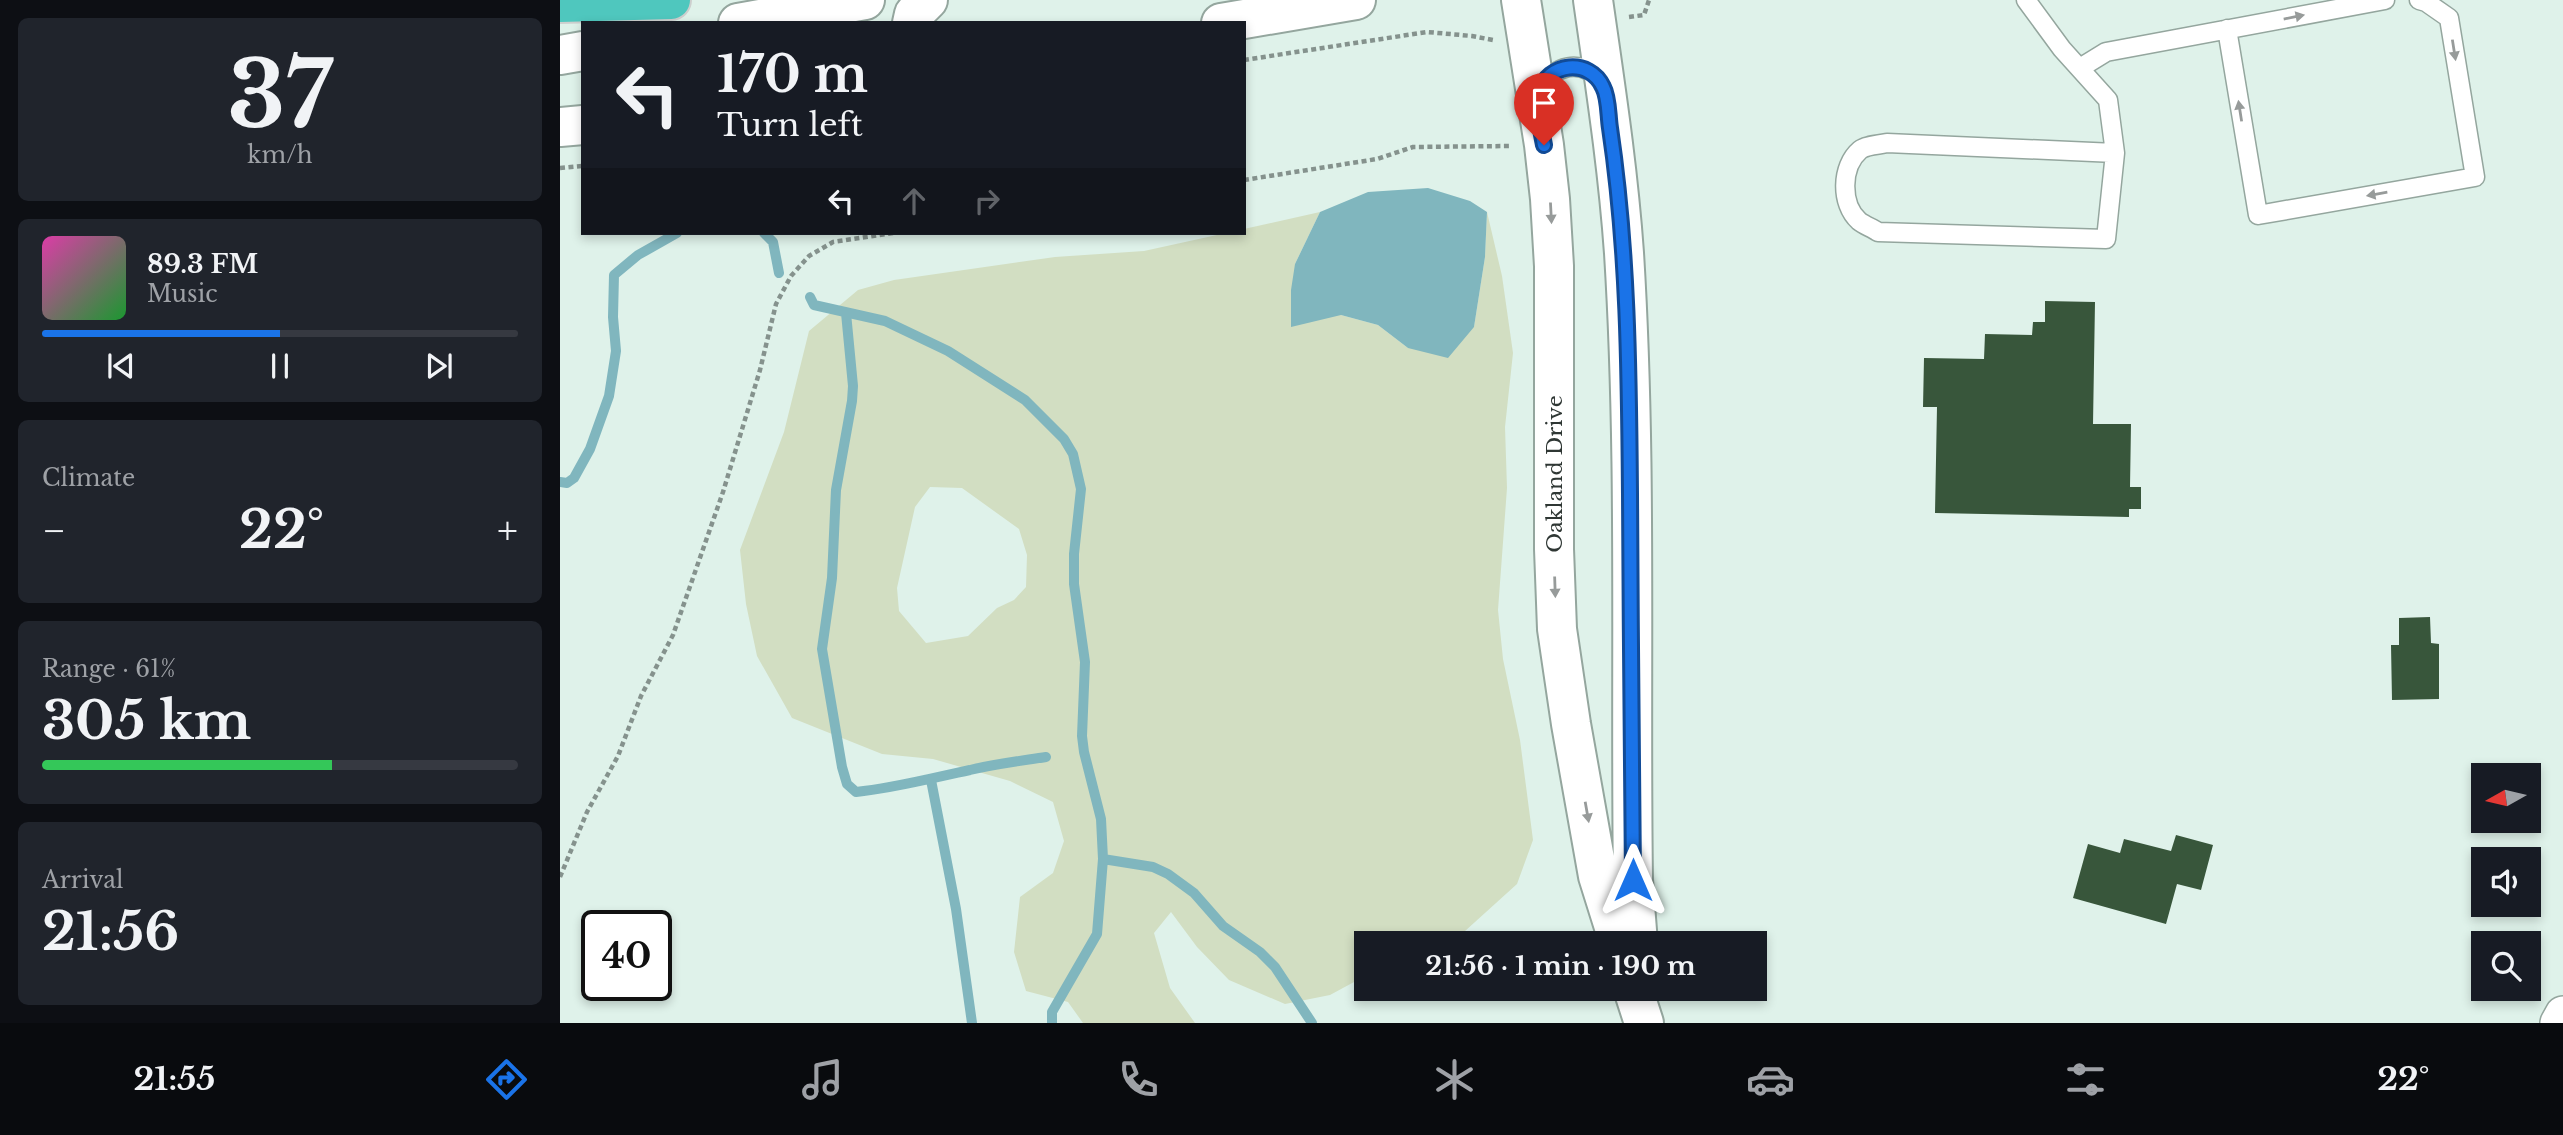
<!DOCTYPE html>
<html lang="en">
<head>
<meta charset="utf-8">
<style>
	:root { --surface:#171b24; --page:#20242c; --text:#f1f3f6; --muted:#9ea1a6; --line:#363941; --accent:#1a73e8 }
	body { margin:0; font-family:"Libre Baskerville",serif; background:var(--page); color:var(--text); height:100vh; display:flex; flex-direction:column; font-size:26px; white-space:nowrap }
	* { box-sizing:border-box; margin:0 }
	p { font-size:23px; color:var(--muted) }
	.icon { flex:none; width:38px; height:38px; fill:none; stroke:currentColor; stroke-width:2; stroke-linecap:round; stroke-linejoin:round }
	.map { position:relative; flex:1; overflow:hidden }
	.panel { display:flex; flex-direction:column; gap:18px; padding:18px; background:#0d0f14; width:560px }
	.panel>* { flex:none }
	.top-card { position:absolute; left:21px; top:21px; width:665px; height:214px; border-radius:0px; box-shadow:0 4px 10px #0003; background:#171b24; color:var(--text); overflow:hidden }
	.needle { width:46px; rotate:262deg }
	.fabs { position:absolute; left:1911px; top:763px; display:grid; gap:14px }
	.fabs a { display:grid; place-items:center; width:70px; height:70px; border-radius:0px; background:var(--surface); box-shadow:0 4px 10px #0003; font-size:35px }
	.speed { position:absolute; left:21px; top:910px; display:flex; gap:14px; font-size:35px; font-weight:700; text-align:center }
	.speed>* { display:grid; place-content:center; width:91px; height:91px; border-radius:50%; background:var(--surface); box-shadow:0 4px 10px #0003; line-height:1 }
	.speed .limit { border:4px solid #111; border-radius:10px; background:#fff; color:#111 }
	.pin { position:absolute; display:grid; place-items:center; width:60px; height:60px; color:#fff; margin:-72px -30px; border-radius:50% 50% 50% 0; rotate:-45deg; box-shadow:0 0 7px #0007 }
	.pin .icon { rotate:45deg }
	.me { position:absolute; width:77px; margin:-38px; rotate:0deg; stroke-linejoin:round; filter:drop-shadow(0 0 5px #0008) }
	.turn { display:flex; align-items:center; gap:24px; height:147px; padding:0 21px; font-size:32px }
	.turn .icon { width:91px; height:91px; stroke-width:2.5 }
	.turn b { display:block; font-size:49px; line-height:60px }
	.lanes { display:flex; align-items:center; height:66px; padding:0 21px; background:#0003; justify-content:center; gap:35px; direction:ltr }
	.lanes .off { opacity:.35 }
	.big { font-size:52px; font-weight:700; line-height:1.1 }
	.panel .widget { flex:1; display:flex; flex-direction:column; justify-content:center; gap:10px; min-width:0; padding:0 24px; border-radius:10px; background:var(--page) }
	.panel .dial { align-items:center; gap:0 }
	.dial b { font-size:91px; line-height:1 }
	.song { display:flex; align-items:center; gap:21px }
	.cover { width:84px; height:84px; border-radius:10px; background:linear-gradient(135deg,hsl(320 70% 55%),hsl(130 70% 35%)) }
	.played { height:7px; border-radius:4px; background:linear-gradient(90deg,var(--accent) 50%,var(--line) 50%) }
	.keys { display:flex; justify-content:space-around; direction:ltr }
	.heat { display:flex; justify-content:space-between; align-items:center; font-size:38px; direction:ltr }
	.charge { height:10px; border-radius:5px; background:linear-gradient(90deg,#34c759 61%,var(--line) 0) }
	.trip { position:absolute; left:794px; top:931px; width:413px; height:70px; border-radius:0px; background:var(--surface); box-shadow:0 4px 10px #0003; font-weight:700; line-height:70px; text-align:center }
	.tabs { display:flex; height:112px; justify-content:space-around; align-items:center; background:#090b0e; color:var(--muted) }
	.tabs .icon { width:49px; height:49px }
	.tabs .active { color:var(--accent) }
	.tabs b { font-size:32px; color:var(--text) }
	main { display:flex; flex:1; min-height:0 }
	.map>svg:first-child { display:block }
	.green { fill:#d2dec2; fill-rule:evenodd }
	.water { fill:#80b6be }
	.lines { fill:none; stroke-linecap:round; stroke-linejoin:round }
	.stream { stroke:#80b6be; stroke-width:10 }
	.building { fill:#38563b }
	.service-casing { stroke:#94a69e; stroke-width:21 }
	.minor-casing { stroke:#94a69e; stroke-width:38 }
	.tertiary-casing { stroke:#94a69e; stroke-width:42 }
	.secondary-casing { stroke:#94a69e; stroke-width:42 }
	.motorway-casing { stroke:#cdcfce; stroke-width:42 }
	.path { stroke:#85928d; stroke-width:4.5; stroke-dasharray:5 3.5; stroke-linecap:butt }
	.service { stroke:#fff; stroke-width:18 }
	.minor { stroke:#fff; stroke-width:35 }
	.tertiary { stroke:#fff; stroke-width:38 }
	.secondary { stroke:#fff; stroke-width:38 }
	.motorway { stroke:#4fc7be; stroke-width:38 }
	.oneway { fill:#979b9a }
	.route-casing { stroke:#114b97; stroke-width:18 }
	.route { stroke:#1a73e8; stroke-width:12 }
	.labels { text-anchor:middle; stroke-width:7; stroke-linejoin:round; paint-order:stroke }
	.street-label { font-size:21px; fill:#2f3734; stroke:#fff }
</style>
</head>
<body>
<main>
<section class="panel">
<div class="widget dial"><b>37</b><p>km/h</p></div>
<div class="widget">
<div class="song"><i class="cover"></i><div><b>89.3 FM</b><p>Music</p></div></div>
<div class="played"></div>
<div class="keys"><svg class="icon" aria-label="previous" viewBox="0 0 24 24"><path d="M18 5L8 12l10 7zM5 5v14"/></svg><svg class="icon" aria-label="pause" viewBox="0 0 24 24"><path d="M8 5v14M16 5v14"/></svg><svg class="icon" aria-label="next" viewBox="0 0 24 24"><path d="M6 5l10 7-10 7zM19 5v14"/></svg></div>
</div>
<div class="widget"><p>Climate</p>
<div class="heat"><a>−</a><b class="big">22°</b><a>+</a></div>
</div>
<div class="widget"><p>Range · 61%</p><b class="big">305 km</b><div class="charge"></div></div>
<div class="widget"><p>Arrival</p><b class="big">21:56</b></div>
</section>
<div class="map">
<svg width="2003" height="1023" viewBox="0 0 2003 1023">
	<rect width="100%" height="100%" fill="#dff2ea"/>
	<path class="green" d="M760,212L735,264L781,315L818,325L848,348L914,327L925,257L927,212L942,276L953,353L945,427L947,488L938,610L943,659L960,740L973,840L957,884L894,941L807,943V975L770,995L725,1004L669,980L637,947L611,912L594,933L610,988L635,1023H523L508,1002L466,991L454,952L460,897L493,873L504,841L493,802L450,781L373,759L322,754L232,718L197,656L186,604L180,550L224,432L249,331L298,290L334,280L495,257L584,251L666,233H684V229ZM370,487L402,488L459,529L467,555L466,587L454,600L437,608L408,636L366,643L339,611L337,588L355,507Z"/>
	<path class="water" d="M868,188L910,201L927,212L925,257L914,327L888,358L848,348L818,325L781,315L731,327V290L735,264L760,212L808,192Z"/>
	<g class="lines">
		<path class="stream" d="M204,233L213,242L219,273
			M250,297L254,305L325,321L388,351L465,400L504,439L513,454L521,489L514,554V584L525,662L522,736L524,752L541,819L543,859L537,934L492,1012V1023
			M286,313L293,386L292,401L276,490L272,578L262,649L282,767L287,784L296,792C335,788 372,778 410,770C435,764 460,761 486,757
			M0,482L7,483L14,478L30,449L49,396L56,351L53,317L54,275L78,255L117,233
			M371,780L396,909L412,1023
			M543,859L593,867L608,874L634,893L663,926L700,952L715,967L752,1023"/>
	</g>
	<path class="building" d="M1485,301L1535,302L1533,424H1571L1570,487H1581V509H1569V517L1375,513L1377,407H1363L1364,358L1424,359L1425,334L1472,335L1473,322H1485Z
		M1870,617L1871,643L1879,644V699L1832,700L1831,645H1839V618Z
		M1616,835L1653,845L1641,890L1617,884L1606,924L1513,898L1528,844L1560,853L1564,839L1611,851Z"/>
	<g class="lines">
		<g class="service-casing">
			<path id="service" d="M1466,0L1502,49L1548,100L1555,153L1546,239L1318,232C1312,228 1304,225 1299,221C1280,204 1281,166 1300,150C1306,145 1319,145 1327,143L1555,153
				M1667,29L1698,215L1915,177L1889,18L1866,2L1859,0
				M1520,68L1546,52L1825,0
				M980,90C992,65 1023,57 1041,82"/>
		</g>
		<g class="minor-casing">
			<path id="minor" d="M1998,1023L2003,1014"/>
		</g>
		<g class="tertiary-casing">
			<path id="tertiary" d="M961,0L984,145L990,199L994,266V549L997,629L1011,724L1038,876L1059,943
				M1033,0C1045,84 1058,168 1064,253C1077,461 1070,671 1073,880L1078,943
				M1073,989L1084,1023"/>
		</g>
		<g class="secondary-casing">
			<path id="secondary" d="M178,23L305,0
				M352,23L354,14L368,0
				M661,23L796,0
				M0,55L23,51
				M0,127L23,125"/>
		</g>
		<g class="motorway-casing">
			<path id="motorway" d="M0,3L111,0"/>
		</g>
		<path class="path" d="M1069,17L1084,15L1089,0
			M684,60L867,32L912,36L933,40
			M0,168L23,166
			M684,180L817,159L853,147L949,146
			M0,877L27,812L58,756L81,696L113,635L163,492L200,370L216,304L231,276L249,256L273,242L333,233"/>
		<use href="#service" class="service"/>
		<use href="#minor" class="minor"/>
		<use href="#tertiary" class="tertiary"/>
		<use href="#secondary" class="secondary"/>
		<use href="#motorway" class="motorway"/>
	</g>
	<defs><path id="oneway-solid" d="M-6-.8H1V-3.2L6.5 0L1 3.2V.8H-6Z" transform="scale(1.75)"/></defs>
	<g class="oneway">
		<use href="#oneway-solid" transform="translate(1734 17) rotate(-11)"/>
		<use href="#oneway-solid" transform="translate(1894 50) rotate(81)"/>
		<use href="#oneway-solid" transform="translate(1680 111) rotate(-99)"/>
		<use href="#oneway-solid" transform="translate(1817 194) rotate(170)"/>
		<use href="#oneway-solid" transform="translate(991 213) rotate(87)"/>
		<use href="#oneway-solid" transform="translate(995 587) rotate(88)"/>
		<use href="#oneway-solid" transform="translate(1027 812) rotate(80)"/>
	</g>
	<g class="lines">
		<g class="route-casing">
			<path id="route" d="M984,145C981,129 976,109 979,93C987,62 1030,58 1043,87C1049,98 1048,116 1050,128C1068,249 1069,371 1070,493C1071,622 1071,751 1073,880"/>
		</g>
		<use href="#route" class="route"/>
	</g>
	<g class="labels">
		<g class="street-label">
			<text transform="translate(995 474) rotate(-90)" y="7">Oakland Drive</text>
		</g>
	</g>
</svg>
<div class="fabs">
<a><svg class="needle" viewBox="-14 -14 28 28"><path d="M0-13l5 13h-10z" fill="#e53935"/><path d="M0 13l5-13h-10z" fill="#9ea1a6"/></svg></a>
<a><svg class="icon" aria-label="sound" viewBox="0 0 24 24"><path d="M4 9h4l5-4v14l-5-4H4zM17 9q2 3 0 6"/></svg></a>
<a><svg class="icon" aria-label="search" viewBox="0 0 24 24"><circle cx="10" cy="10" r="6"/><path d="M15 15l6 6"/></svg></a>
</div>
<div class="speed"><div class="limit">40</div></div>
<div class="pin" style="left:984px;top:145px;background:#d93025"><svg class="icon" aria-label="arrive" viewBox="0 0 24 24"><path d="M6 21V4h12l-3 4 3 4H6"/></svg></div>
<svg class="me" style="left:1073px;top:880px" viewBox="-20 -20 40 40"><path d="M0-17L14 15 0 8-14 15z" fill="#1a73e8" stroke="#fff" stroke-width="4"/></svg>
<div class="trip">21:56 · 1 min · 190 m</div>
<div class="top-card">
<div class="turn"><svg class="icon" aria-label="left" viewBox="0 0 24 24"><path d="M17 20v-9H6M10 6l-5 5 5 5"/></svg><div><b>170 m</b>Turn left</div></div>
<div class="lanes"><svg class="icon" aria-label="left" viewBox="0 0 24 24"><path d="M17 20v-9H6M10 6l-5 5 5 5"/></svg><svg class="icon off" aria-label="ahead" viewBox="0 0 24 24"><path d="M12 20V5M6 11l6-6 6 6"/></svg><svg class="icon off" aria-label="right" viewBox="0 0 24 24"><path d="M7 20v-9h11M14 6l5 5-5 5"/></svg></div>
</div>
</div>
</main>
<nav class="tabs">
<b>21:55</b>
<svg class="icon active" aria-label="directions" viewBox="0 0 24 24"><path d="M12 3l9 9-9 9-9-9zM9 14v-3h6M13 9l2 2-2 2"/></svg>
<svg class="icon" aria-label="music" viewBox="0 0 24 24"><path d="M9 18V5l10-2v13"/><circle cx="6" cy="18" r="3"/><circle cx="16" cy="16" r="3"/></svg>
<svg class="icon" aria-label="phone" viewBox="0 0 24 24"><path d="M5 4h4l2 5-3 2q2 4 5 5l2-3 5 2v4C11 20 4 13 5 4z"/></svg>
<svg class="icon" aria-label="climate" viewBox="0 0 24 24"><path d="M12 3v18M4 7l16 10M4 17L20 7"/></svg>
<svg class="icon" aria-label="car" viewBox="0 0 24 24"><path d="M5 17H2v-5l4-1 3-4h7l3 4 3 1v5h-3M9 17h6M6 11h13"/><circle cx="7" cy="17" r="2"/><circle cx="17" cy="17" r="2"/></svg>
<svg class="icon" aria-label="filters" viewBox="0 0 24 24"><path d="M4 7h16M4 17h16"/><circle cx="9" cy="7" r="2"/><circle cx="15" cy="17" r="2"/></svg>
<b>22°</b>
</nav>
</body>
</html>
